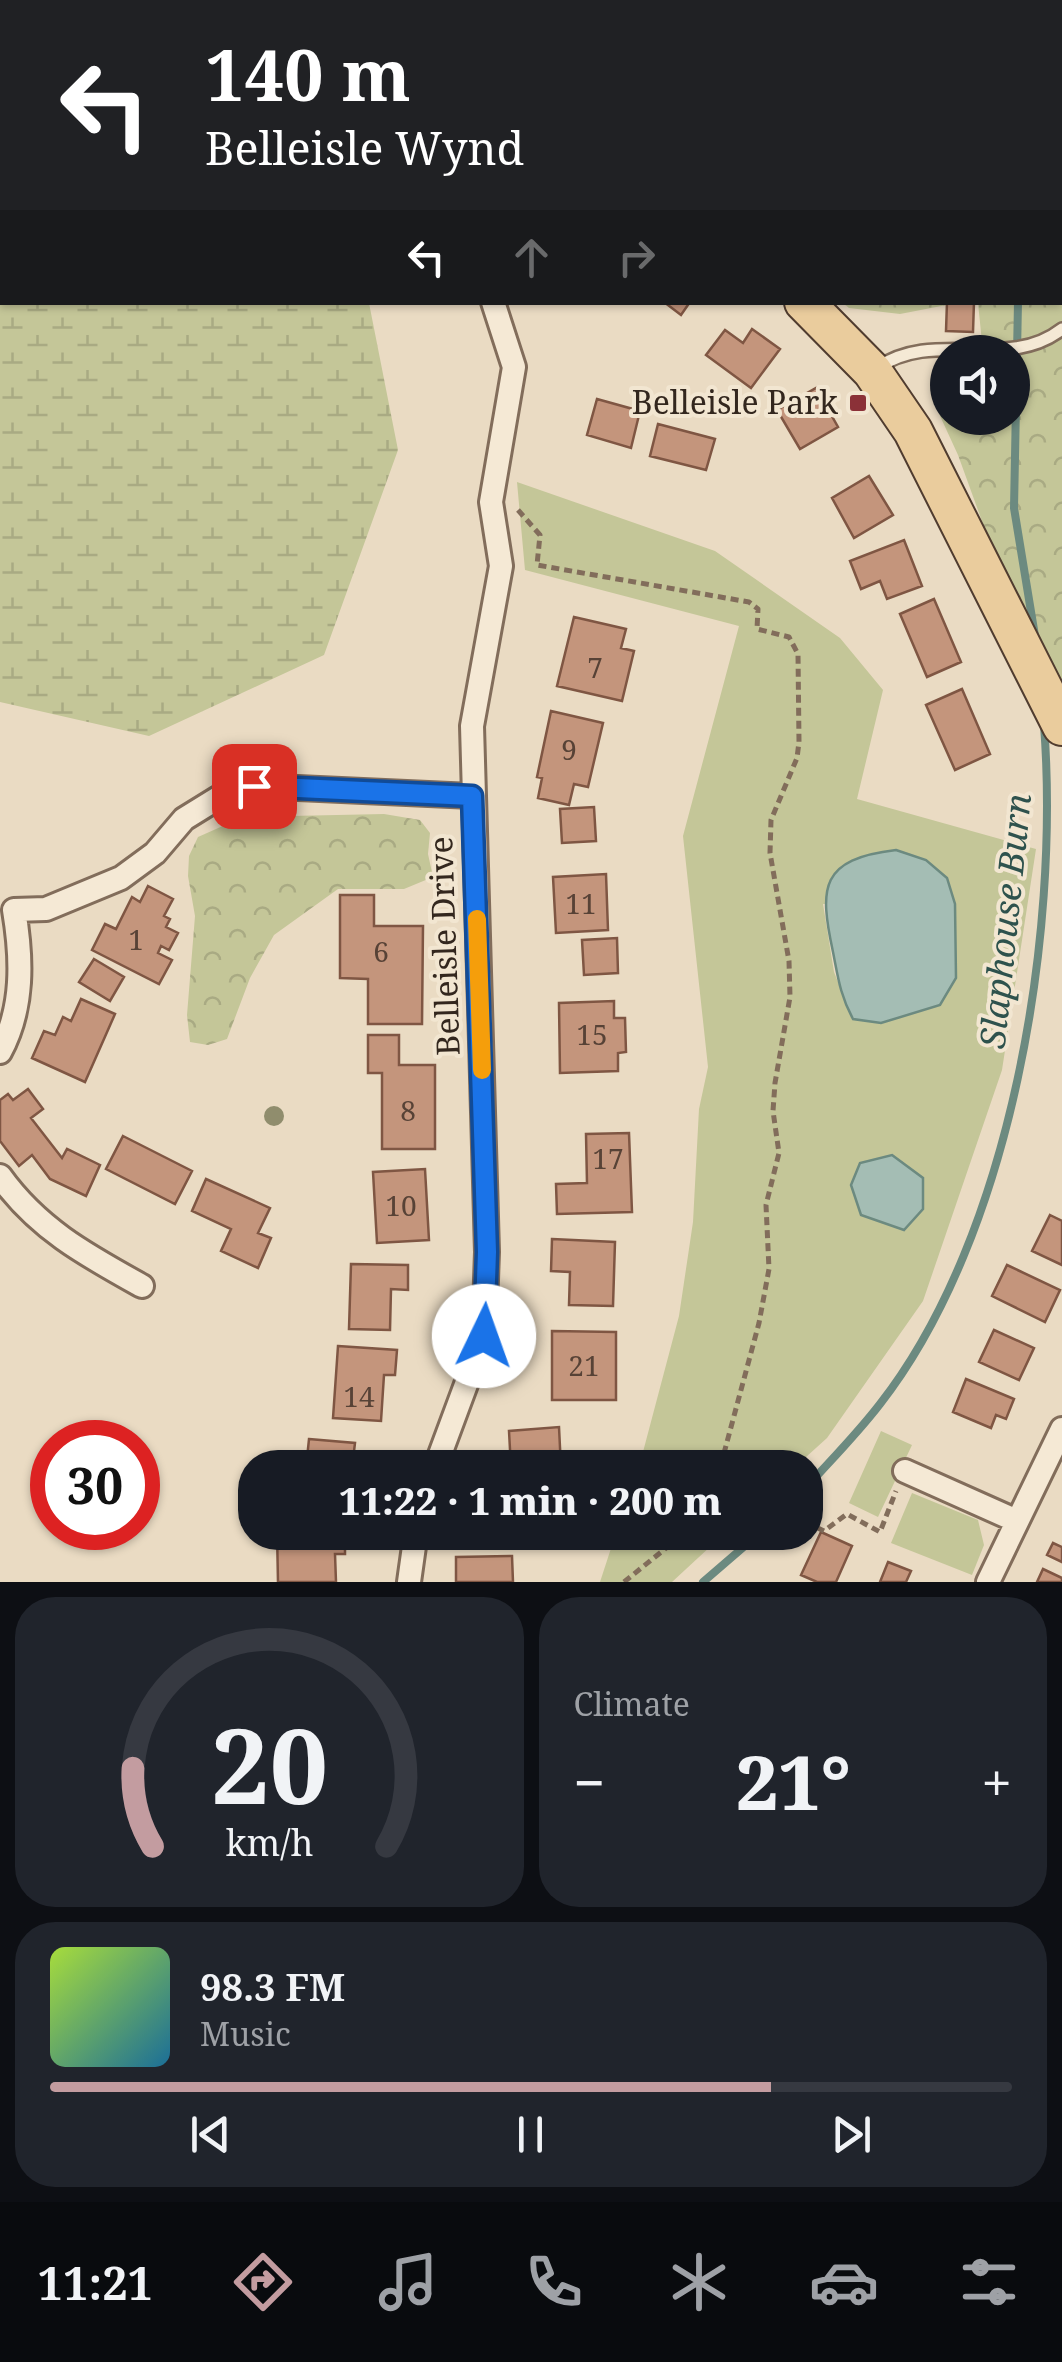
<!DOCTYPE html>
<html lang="en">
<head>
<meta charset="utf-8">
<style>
	:root { --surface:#171b24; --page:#20242c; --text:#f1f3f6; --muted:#9ea1a6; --line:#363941; --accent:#c39ca0 }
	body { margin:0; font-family:"Noto Serif",serif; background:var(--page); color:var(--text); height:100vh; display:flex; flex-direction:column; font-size:38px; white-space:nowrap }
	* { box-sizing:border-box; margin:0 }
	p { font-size:32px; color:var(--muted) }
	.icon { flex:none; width:55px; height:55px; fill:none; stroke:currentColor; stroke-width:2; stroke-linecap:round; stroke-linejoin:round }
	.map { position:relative; height:1582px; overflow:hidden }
	.side { display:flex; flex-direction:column; gap:15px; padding:15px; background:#0d0f14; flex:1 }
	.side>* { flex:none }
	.hud { position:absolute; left:0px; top:0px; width:1062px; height:305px; box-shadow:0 2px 8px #0004; background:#202124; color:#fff; overflow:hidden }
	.fabs { position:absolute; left:930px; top:335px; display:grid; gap:20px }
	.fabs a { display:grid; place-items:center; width:100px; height:100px; border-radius:50%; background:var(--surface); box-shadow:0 2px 8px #0004; font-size:50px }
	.speed { position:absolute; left:30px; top:1420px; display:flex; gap:20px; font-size:50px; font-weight:700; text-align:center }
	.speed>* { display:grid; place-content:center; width:130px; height:130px; border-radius:50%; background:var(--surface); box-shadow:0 2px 8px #0004; line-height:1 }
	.speed .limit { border:15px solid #d22; background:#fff; color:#111 }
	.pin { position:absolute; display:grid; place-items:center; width:85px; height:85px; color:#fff; margin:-42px; border-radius:20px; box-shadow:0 5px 15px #0006 }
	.me { position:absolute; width:110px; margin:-55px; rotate:3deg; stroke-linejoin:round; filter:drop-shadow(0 0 8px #0008) }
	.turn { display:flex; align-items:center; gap:35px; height:210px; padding:0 40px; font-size:45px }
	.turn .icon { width:130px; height:130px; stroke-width:2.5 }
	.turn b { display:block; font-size:70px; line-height:85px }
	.lanes { display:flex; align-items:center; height:95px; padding:0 40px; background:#0003; justify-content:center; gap:50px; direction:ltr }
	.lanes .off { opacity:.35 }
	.big { font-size:75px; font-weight:800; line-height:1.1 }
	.side .card { flex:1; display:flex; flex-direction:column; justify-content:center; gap:15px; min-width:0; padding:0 35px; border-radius:40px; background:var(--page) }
	.side .dial { align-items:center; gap:0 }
	.dial svg { height:260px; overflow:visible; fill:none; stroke:var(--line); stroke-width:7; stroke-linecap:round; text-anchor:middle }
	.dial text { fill:var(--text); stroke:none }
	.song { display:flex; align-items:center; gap:30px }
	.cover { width:120px; height:120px; border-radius:15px; background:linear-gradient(135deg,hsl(80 70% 55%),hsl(200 70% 35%)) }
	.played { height:10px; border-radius:5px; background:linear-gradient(90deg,var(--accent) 75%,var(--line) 75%) }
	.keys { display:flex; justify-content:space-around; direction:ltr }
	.heat { display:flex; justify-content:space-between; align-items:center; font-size:55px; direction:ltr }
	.side .tiles { flex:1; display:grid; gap:15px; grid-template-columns:1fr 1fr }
	.card:last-child { grid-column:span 2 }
	.trip { position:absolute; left:238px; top:1450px; width:585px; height:100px; border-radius:40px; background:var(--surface); box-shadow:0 2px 8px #0004; font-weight:800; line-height:100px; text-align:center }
	.dock { display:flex; height:160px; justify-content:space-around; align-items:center; background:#090b0e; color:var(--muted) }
	.dock .icon { width:70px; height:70px }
	.dock .on { color:var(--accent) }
	.dock b { font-size:45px; color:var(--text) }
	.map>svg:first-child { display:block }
	.grass { fill:#c4c698; fill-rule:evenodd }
	.forest { fill:url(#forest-crowns) }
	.wetland { fill:url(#wetland-marsh) }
	.water { fill:#a4bdb4; stroke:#6c8a80; stroke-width:2.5 }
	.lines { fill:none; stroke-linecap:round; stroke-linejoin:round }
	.stream { stroke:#6c8a80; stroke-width:8 }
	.building { fill:#c4957c; stroke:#7f5643; stroke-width:2.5 }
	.service-casing { stroke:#826d5b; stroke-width:16 }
	.minor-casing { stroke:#826d5b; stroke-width:28 }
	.primary-casing { stroke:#503c2f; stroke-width:42 }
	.path { stroke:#826d5b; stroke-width:5; stroke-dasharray:8 5; stroke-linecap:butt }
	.service { stroke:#f5e9d5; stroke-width:11 }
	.minor { stroke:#f5e9d5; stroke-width:22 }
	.primary { stroke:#eacc9d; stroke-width:38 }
	.tree { fill:#908d6d }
	.route-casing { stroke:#114b97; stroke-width:25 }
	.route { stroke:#1a73e8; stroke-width:18 }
	.slow { stroke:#f59e0b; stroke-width:18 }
	.poi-dot { fill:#8b3138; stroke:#f2e6d1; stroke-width:4 }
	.labels { text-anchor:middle; stroke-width:8; stroke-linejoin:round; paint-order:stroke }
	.number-label { font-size:28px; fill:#574236 }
	.poi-label { font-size:32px; fill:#33271e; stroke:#f2e6d1; text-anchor:end }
	.street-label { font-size:32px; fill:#33271e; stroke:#f2e6d1 }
	.water-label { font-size:35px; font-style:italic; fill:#2e524d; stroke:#f2e6d1 }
</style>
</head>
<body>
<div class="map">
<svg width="1062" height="1582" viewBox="0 0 1062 1582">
	<defs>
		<pattern id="forest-crowns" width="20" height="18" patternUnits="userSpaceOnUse" patternTransform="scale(2.5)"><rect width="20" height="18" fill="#c4c698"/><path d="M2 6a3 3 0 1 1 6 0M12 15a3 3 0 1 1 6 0" fill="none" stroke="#a9aa83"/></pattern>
		<pattern id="wetland-marsh" width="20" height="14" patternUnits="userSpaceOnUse" patternTransform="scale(2.5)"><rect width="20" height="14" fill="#c4c698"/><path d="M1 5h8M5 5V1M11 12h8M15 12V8" fill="none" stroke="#a9aa83"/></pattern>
	</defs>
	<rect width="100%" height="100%" fill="#eadbc3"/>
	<path class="grass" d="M517,482L715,551L840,638L883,690L857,799L1036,849L1002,1070L923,1301L827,1438L795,1467H639L679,1316L693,1222L699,1109L708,1067L683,836L739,626L525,570ZM823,904H955V978L940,1005L881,1023L853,1019L834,972Z
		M881,1431L912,1445L878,1517L849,1503Z
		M912,1493L978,1520L984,1545L972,1575L891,1543Z
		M616,1533V1532L725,1533L672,1582H600Z"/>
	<path class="forest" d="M492,0H1062V681L1012,604L958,455L935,405L947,378L948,418H1012V352H983L978,303L1060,302V2Z
		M843,303H957L900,314L849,308Z
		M384,814L420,820L430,833L428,854L433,877L404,889H338L274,935L250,978L227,1039L208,1045L190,1042L187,1015L195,916L188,876L189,856L198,837L243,817Z"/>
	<path class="wetland" d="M0,0L146,2H2V302L369,303L398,450L324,655L149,736L0,702Z"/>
	<path class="water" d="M896,850L926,860L947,878L955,904L956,978L940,1005L881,1023L853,1019C840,995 838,977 833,952C819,887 820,859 896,850Z
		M892,1155L923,1178V1209L904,1230L861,1215L851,1185L860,1163Z"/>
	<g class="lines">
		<path class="stream" d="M1060,0V2
			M1060,11L1062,70
			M1060,150L1062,128
			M1018,302L1014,508L1035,636
			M805,1489C830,1461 857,1434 880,1404C1012,1235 1060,934 1044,725
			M703,1582L761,1532"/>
	</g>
	<path class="building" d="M664,302H690L681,315Z
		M947,302H974L973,332L946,331Z
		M752,329L780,349L751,388L706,355L725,330L743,343Z
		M816,388L838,427L800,449L777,410Z
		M597,399L640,411L631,448L587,435Z
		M658,424L715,439L706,470L650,456Z
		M869,476L893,515L854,538L832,498Z
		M904,540L922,586L887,599L880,581L861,589L850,561Z
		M934,599L961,662L927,677L900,614Z
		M574,617L626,629L621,648L634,651L622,701L557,686Z
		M962,689L990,754L955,770L926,705Z
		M551,711L603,723L588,787L574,784L569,805L538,798L542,778L537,777Z
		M594,807L596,841L562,843L560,809Z
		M606,874L608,930L556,933L553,877Z
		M148,886L173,899L164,916L170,919L166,927L178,933L169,950L161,946L158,953L172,960L159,984L92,950L105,924L116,929L132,897L140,902Z
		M340,895H374V926H423L422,1024H368V979L340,978Z
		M617,938L618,973L584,975L582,940Z
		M94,959L124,977L110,1001L79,982Z
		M81,999L115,1014L85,1082L32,1058L44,1031L55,1035L63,1017L71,1021Z
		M614,1001V1018H625L626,1052L618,1053V1071L560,1073L559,1003Z
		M368,1035H399V1065H435V1149H382V1073H368Z
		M28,1089L43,1109L31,1118L62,1158L67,1149L100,1165L86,1196L50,1179L32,1155L19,1166L0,1141V1100L8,1094L13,1100Z
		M629,1133L632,1212L557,1214L556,1184L587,1183L586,1134Z
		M123,1136L192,1171L175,1204L106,1169Z
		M425,1169L429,1240L377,1243L373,1172Z
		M206,1179L270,1208L258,1233L271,1238L258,1268L221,1251L231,1229L192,1211Z
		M1050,1215L1062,1221V1265L1032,1251Z
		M552,1239L615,1242L613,1306L569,1305L570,1272L551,1271Z
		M351,1264L408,1265V1290L391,1289L390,1330L349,1329Z
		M1007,1265L1060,1290L1045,1322L992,1296Z
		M994,1330L1034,1348L1019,1380L979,1362Z
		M552,1331L616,1332V1400H552Z
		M338,1346L397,1350L395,1375H384L381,1421L333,1418Z
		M966,1379L1014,1399L1006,1419L996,1415L991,1428L953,1412Z
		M559,1427L561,1468H511L509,1431Z
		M309,1439L355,1443L352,1468H306Z
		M277,1532H345V1554H335L336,1582H278Z
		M821,1532L852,1546L836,1582H817L801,1575Z
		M1053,1543L1062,1547V1562L1047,1555Z
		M512,1556L513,1582H456V1557Z
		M888,1562L911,1571L906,1582H880Z
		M1043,1569L1062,1578V1582H1037Z"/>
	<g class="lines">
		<g class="service-casing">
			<path id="service" d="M877,368C934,328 1007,372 1062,329"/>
		</g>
		<g class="minor-casing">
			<path id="minor" d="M0,1052C24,1008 22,958 14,910L46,909L121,878L155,853L184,819L218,798L254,786L472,796
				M0,1176C38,1229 86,1255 142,1286
				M435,1468L484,1336L487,1252L472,726L501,566L491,502L514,367L493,302
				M905,1471L1017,1521
				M409,1582L416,1532
				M988,1582L1062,1429"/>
		</g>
		<g class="primary-casing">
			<path id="primary" d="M467,0L470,2
				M804,302L872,371L913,431L1062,726"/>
		</g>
		<path class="path" d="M520,0L523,2
			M820,0L822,2
			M900,0L901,2
			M856,2L861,0
			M1060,281L1062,283
			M518,510L540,535L537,565L749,602L758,609L757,629L789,637L798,654L799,742L797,758L771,820L770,853L789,961L790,997L775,1083L773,1111L779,1153L766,1205L769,1269L759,1323L720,1468
			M805,1522L824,1531L847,1514L880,1532L896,1491
			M624,1582L686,1532"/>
		<use href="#service" class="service"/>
		<use href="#minor" class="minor"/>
		<use href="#primary" class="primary"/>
	</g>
	<circle class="tree" cx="274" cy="1116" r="10"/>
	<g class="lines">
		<g class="route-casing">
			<path id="route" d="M254,786L472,796L487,1252L484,1336"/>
		</g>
		<use href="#route" class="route"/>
		<path class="slow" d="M477,919L482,1070"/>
	</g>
	<rect class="poi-dot" x="848" y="393" width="20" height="20" rx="5"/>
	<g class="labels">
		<g class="number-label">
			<text x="595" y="678">7</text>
			<text x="569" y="760">9</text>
			<text x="581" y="914">11</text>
			<text x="136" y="950">1</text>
			<text x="381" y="962">6</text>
			<text x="592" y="1045">15</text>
			<text x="408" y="1121">8</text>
			<text x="608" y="1169">17</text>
			<text x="401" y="1216">10</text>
			<text x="584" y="1376">21</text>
			<text x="359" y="1407">14</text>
		</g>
		<g class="poi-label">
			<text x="838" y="414">Belleisle Park</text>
		</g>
		<g class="street-label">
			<text transform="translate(445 946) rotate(-92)" y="11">Belleisle Drive</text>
		</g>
		<g class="water-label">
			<text transform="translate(1006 921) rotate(-84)" y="12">Slaphouse Burn</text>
		</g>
	</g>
</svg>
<div class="fabs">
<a><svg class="icon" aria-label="sound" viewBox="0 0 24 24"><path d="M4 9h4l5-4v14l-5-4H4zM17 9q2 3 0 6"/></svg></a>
</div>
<div class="speed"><div class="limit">30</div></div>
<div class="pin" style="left:254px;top:786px;background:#d93025"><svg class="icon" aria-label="arrive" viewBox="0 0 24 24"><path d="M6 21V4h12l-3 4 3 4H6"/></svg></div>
<svg class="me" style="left:484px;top:1336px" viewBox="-20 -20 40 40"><circle r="19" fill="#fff"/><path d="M0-13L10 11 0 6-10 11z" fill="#1a73e8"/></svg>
<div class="trip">11:22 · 1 min · 200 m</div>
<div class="hud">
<div class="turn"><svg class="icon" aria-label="left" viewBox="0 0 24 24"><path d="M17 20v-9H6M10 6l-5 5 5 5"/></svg><div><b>140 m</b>Belleisle Wynd</div></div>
<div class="lanes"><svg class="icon" aria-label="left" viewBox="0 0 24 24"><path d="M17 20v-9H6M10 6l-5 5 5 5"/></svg><svg class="icon off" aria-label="ahead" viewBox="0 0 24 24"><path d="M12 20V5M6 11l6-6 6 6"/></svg><svg class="icon off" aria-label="right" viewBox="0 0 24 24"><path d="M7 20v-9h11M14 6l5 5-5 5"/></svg></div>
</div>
</div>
<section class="side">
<div class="tiles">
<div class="card dial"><svg viewBox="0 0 100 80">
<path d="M14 69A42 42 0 1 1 86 69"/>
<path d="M14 69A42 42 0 0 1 8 45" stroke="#c39ca0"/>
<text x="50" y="56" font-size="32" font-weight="700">20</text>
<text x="50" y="72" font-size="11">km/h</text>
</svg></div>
<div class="card"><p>Climate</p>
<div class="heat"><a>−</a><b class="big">21°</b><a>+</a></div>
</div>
<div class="card">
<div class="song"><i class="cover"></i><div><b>98.3 FM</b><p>Music</p></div></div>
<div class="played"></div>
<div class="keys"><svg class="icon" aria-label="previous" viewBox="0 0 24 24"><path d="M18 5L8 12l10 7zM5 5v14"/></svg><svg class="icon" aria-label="pause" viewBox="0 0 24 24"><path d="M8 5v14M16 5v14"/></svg><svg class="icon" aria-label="next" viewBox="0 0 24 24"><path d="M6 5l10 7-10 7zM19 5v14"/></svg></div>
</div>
</div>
</section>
<nav class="dock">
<b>11:21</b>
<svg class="icon on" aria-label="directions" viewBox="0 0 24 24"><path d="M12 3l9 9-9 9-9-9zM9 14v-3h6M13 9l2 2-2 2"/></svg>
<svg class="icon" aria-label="music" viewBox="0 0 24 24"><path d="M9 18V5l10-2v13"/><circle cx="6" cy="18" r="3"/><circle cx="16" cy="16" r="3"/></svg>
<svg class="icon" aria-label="phone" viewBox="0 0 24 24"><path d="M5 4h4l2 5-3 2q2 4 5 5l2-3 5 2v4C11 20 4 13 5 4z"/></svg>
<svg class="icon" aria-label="climate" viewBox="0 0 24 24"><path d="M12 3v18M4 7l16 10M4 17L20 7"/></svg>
<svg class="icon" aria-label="car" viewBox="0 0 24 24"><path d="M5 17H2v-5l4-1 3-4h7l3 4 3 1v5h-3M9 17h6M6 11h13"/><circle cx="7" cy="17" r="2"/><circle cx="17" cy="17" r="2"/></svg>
<svg class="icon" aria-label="filters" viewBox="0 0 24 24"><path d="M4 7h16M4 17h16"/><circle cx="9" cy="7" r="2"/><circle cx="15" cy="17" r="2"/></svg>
</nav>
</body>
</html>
